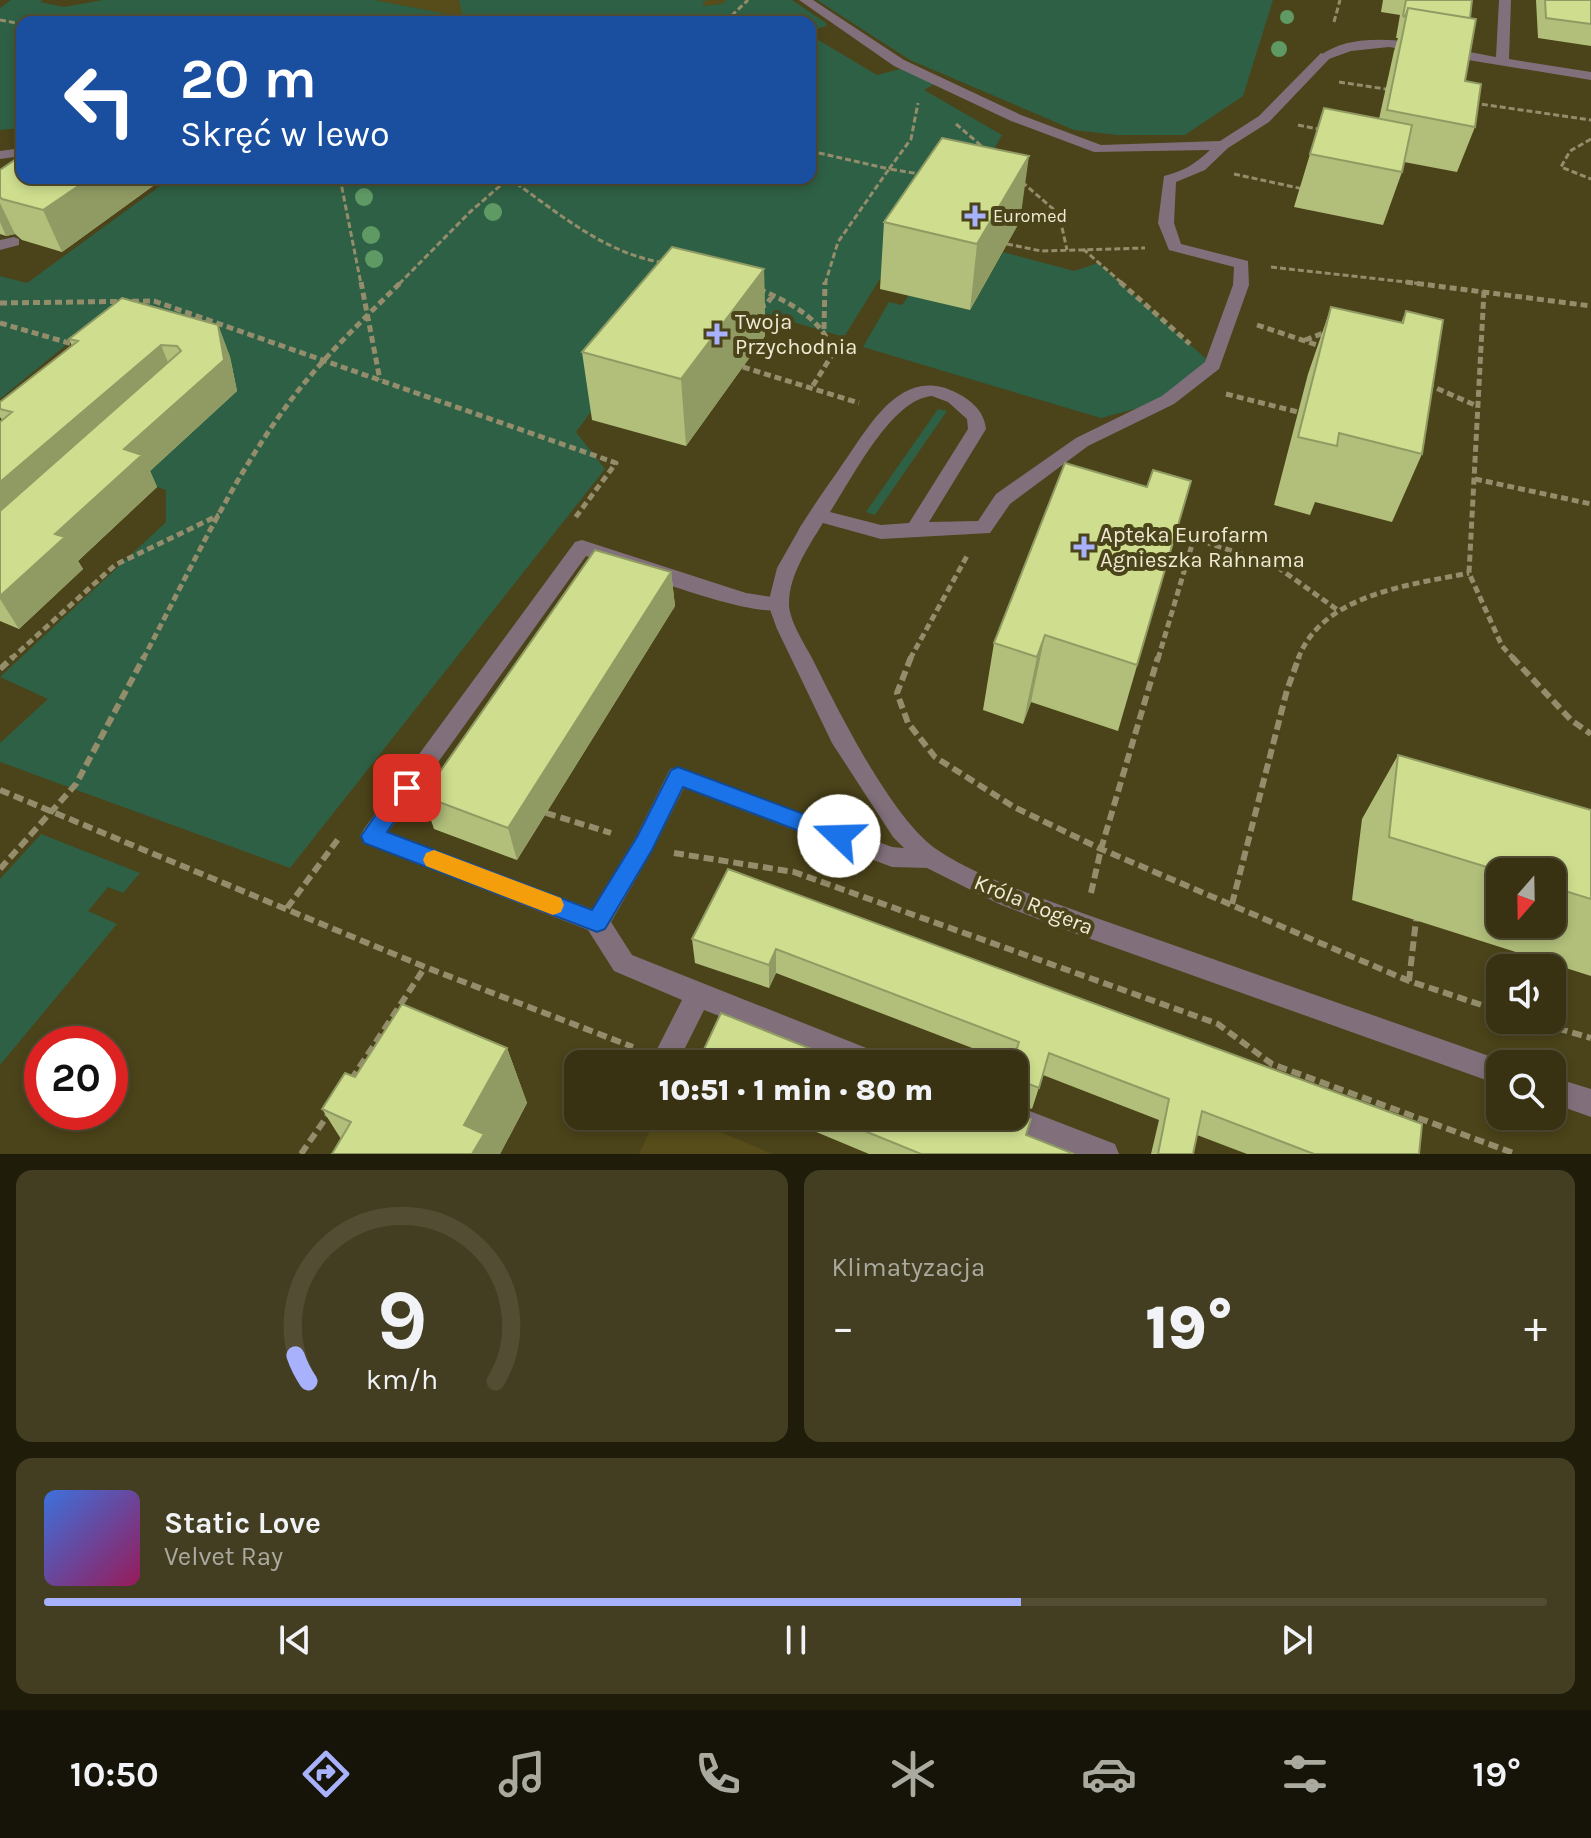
<!DOCTYPE html>
<html lang="pl">
<head>
<meta charset="utf-8">
<style>
	:root { --surface:#383213; --page:#433e21; --text:#f1f3f6; --muted:#abaaa0; --line:#524d33; --accent:#a7b1fc }
	body { margin:0; font-family:Karla,sans-serif; background:var(--page); color:var(--text); height:100vh; display:flex; flex-direction:column; font-size:30px; white-space:nowrap }
	* { box-sizing:border-box; margin:0 }
	p { font-size:26px; color:var(--muted) }
	.icon { flex:none; width:44px; height:44px; fill:none; stroke:currentColor; stroke-width:2; stroke-linecap:round; stroke-linejoin:round }
	.map { position:relative; height:1154px; overflow:hidden }
	.details { display:flex; flex-direction:column; gap:16px; padding:16px; background:#1f1c0a; flex:1 }
	.details>* { flex:none }
	.hud { position:absolute; left:16px; top:16px; width:800px; height:168px; border-radius:16px; box-shadow:0 4px 12px #0003,0 0 0 2px var(--line); background:#1a4fa0; color:#fff; overflow:hidden }
	.needle { width:52px; rotate:200deg }
	.buttons { position:absolute; left:1486px; top:858px; display:grid; gap:16px }
	.buttons a { display:grid; place-items:center; width:80px; height:80px; border-radius:16px; background:var(--surface); box-shadow:0 4px 12px #0003,0 0 0 2px var(--line); font-size:40px }
	.speed { position:absolute; left:24px; top:1026px; display:flex; gap:16px; font-size:40px; font-weight:700; text-align:center }
	.speed>* { display:grid; place-content:center; width:104px; height:104px; border-radius:50%; background:var(--surface); box-shadow:0 4px 12px #0003,0 0 0 2px var(--line); line-height:1 }
	.speed .limit { border:12px solid #d22; background:#fff; color:#111 }
	.pin { position:absolute; display:grid; place-items:center; width:68px; height:68px; color:#fff; margin:-34px; border-radius:16px; box-shadow:0 4px 12px #0006 }
	.me { position:absolute; width:88px; margin:-44px; rotate:291deg; stroke-linejoin:round; filter:drop-shadow(0 0 6px #0008) }
	.turn { display:flex; align-items:center; gap:28px; height:168px; padding:0 32px; font-size:36px }
	.turn .icon { width:104px; height:104px; stroke-width:2.5 }
	.turn b { display:block; font-size:56px; line-height:68px }
	.big { font-size:60px; font-weight:800; line-height:1.1 }
	.details .tile { flex:1; display:flex; flex-direction:column; justify-content:center; gap:12px; min-width:0; padding:0 28px; border-radius:16px; background:var(--page) }
	.details .dial { align-items:center; gap:0 }
	.dial svg { height:208px; overflow:visible; fill:none; stroke:var(--line); stroke-width:7; stroke-linecap:round; text-anchor:middle }
	.dial text { fill:var(--text); stroke:none }
	.song { display:flex; align-items:center; gap:24px }
	.cover { width:96px; height:96px; border-radius:12px; background:linear-gradient(135deg,hsl(220 70% 55%),hsl(330 70% 35%)) }
	.played { height:8px; border-radius:4px; background:linear-gradient(90deg,var(--accent) 65%,var(--line) 65%) }
	.keys { display:flex; justify-content:space-around; direction:ltr }
	.heat { display:flex; justify-content:space-between; align-items:center; font-size:44px; direction:ltr }
	.details .tiles { flex:1; display:grid; gap:16px; grid-template-columns:1fr 1fr }
	.tile:last-child { grid-column:span 2 }
	.trip { position:absolute; left:564px; top:1050px; width:464px; height:80px; border-radius:16px; background:var(--surface); box-shadow:0 4px 12px #0003,0 0 0 2px var(--line); font-weight:800; line-height:80px; text-align:center }
	.dock { display:flex; height:128px; justify-content:space-around; align-items:center; background:#161408; color:var(--muted) }
	.dock .icon { width:56px; height:56px }
	.dock .active { color:var(--accent) }
	.dock b { font-size:36px; color:var(--text) }
	.map>svg:first-child { display:block }
	.built { fill:#574d1a }
	.green { fill:#2e6045 }
	.lines { fill:none; stroke-linecap:round; stroke-linejoin:round }
	.path-far2 { stroke:#948d6c; stroke-width:3; stroke-dasharray:6 3; stroke-linecap:butt }
	.path-far1 { stroke:#948d6c; stroke-width:5; stroke-dasharray:7 4; stroke-linecap:butt }
	.path { stroke:#948d6c; stroke-width:6; stroke-dasharray:10 5; stroke-linecap:butt }
	.service { fill:#81707b; fill-rule:evenodd }
	.minor { fill:#81707b; fill-rule:evenodd }
	.tree { fill:#5f9a65 }
	.wall { fill:#b1bf7a; fill-rule:evenodd }
	.shaded-wall { fill:#909b63 }
	.building { fill:#cede8e; stroke:#909b63; stroke-width:2 }
	.route { fill:#1a73e8; stroke:#114b97; stroke-width:2 }
	.slow { fill:#f59e0b }
	.poi-dot { fill:#a7b1fc; stroke:#4b4319; stroke-width:3 }
	.labels { text-anchor:middle; stroke-width:8; stroke-linejoin:round; paint-order:stroke }
	.far-poi-label { font-size:18px; fill:#efead3; stroke:#4b4319; text-anchor:start }
	.poi-label { font-size:22px; fill:#efead3; stroke:#4b4319; text-anchor:start }
	.street-label { font-size:22px; fill:#efead3; stroke:#4b4319 }
</style>
</head>
<body>
<div class="map">
<svg width="1591" height="1154" viewBox="0 0 1591 1154">
	<rect width="100%" height="100%" fill="#4b4319"/>
	<path class="built" d="M375,0H726L722,4L701,6L486,22Z
		M657,1116H682L773,1154H639Z"/>
	<path class="green" d="M11,0H43L40,2L64,7L103,0H374L463,17L459,0H706L702,6L722,4L726,0H792L826,23V26L810,31V22H22V128L0,130V8Z
		M817,0H1273L1243,96L1185,135H1117L1074,130L910,60Z
		M810,35L877,75L904,68L936,83L924,90L1002,135L970,192L937,186L844,337L752,310L678,294L576,432L605,469L290,868L0,762V743L48,699L0,677L166,522V490L139,481L98,319L0,399V276L27,283L171,178H810Z
		M1003,252L1074,271L1098,263L1213,365L1168,400L1101,418L863,347L889,302L902,305L909,295L970,310Z
		M938,409L947,411L875,515L866,512Z
		M41,834L140,873L123,893L108,887L88,911L117,924L0,1065V879Z"/>
	<g class="lines">
		<path class="path-far2" d="M0,20L22,24
			M725,22L748,0
			M1334,22L1340,0
			M1339,82L1392,90
			M1473,103L1591,120
			M956,124L985,149
			M1298,125L1323,130
			M1591,139L1570,151L1561,167L1591,179
			M810,151L889,169L911,139L918,103
			M1234,174L1303,189
			M340,178L361,284
			M509,178C557,212 606,255 666,263
			M1022,182L1059,214L1067,250
			M1007,244L1041,251L1145,248
			M1083,249L1123,284
			M1271,267L1424,284
			M399,284L470,212L509,178
			M825,284L838,242L889,169L920,174"/>
		<path class="path-far1" d="M361,282L380,380
			M1120,282L1190,344
			M1406,282L1591,306
			M759,289C787,301 828,321 832,355L812,387
			M1484,291L1469,573L1502,646L1514,659
			M0,303L154,301L616,463L575,518
			M759,307L766,305L773,295
			M0,323L76,345
			M1257,325L1323,347
			M824,329L825,282
			M1305,340L1326,332
			M743,367L859,403
			M1427,384L1477,406
			M1226,394L1298,412
			M1475,479L1591,504
			M1194,538L1276,566L1339,611
			M11,659L115,565L219,515
			M143,659C189,573 230,482 288,404C321,359 362,321 401,282
			M910,659L967,556
			M1158,659L1194,538L1171,530
			M1298,659C1322,594 1410,585 1469,573"/>
		<path class="path" d="M911,657L897,693L908,723L935,757L1014,807L1101,849L1409,981L1500,1011
			M1512,657L1571,720L1591,734
			M0,669L13,657
			M0,790L425,967L633,1047
			M546,813L611,833
			M674,853L794,872L1218,1024L1272,1064L1516,1154
			M0,869L76,784L144,657
			M1091,893L1101,849L1158,657
			M1232,904L1287,690L1299,657
			M287,908L339,838
			M1409,981L1416,920
			M1529,1020L1591,1038
			M1562,1031L1564,982
			M351,1080L425,967
			M301,1154L330,1112"/>
		<path class="service" d="M799,0H813L904,60L1021,115L1101,145L1220,141L1259,116L1321,53L1332,56L1269,122L1228,148L1205,170L1176,182L1174,223L1181,244L1248,261L1249,285L1219,369L1174,404L1088,446L1010,504L990,533L881,539L823,523L816,534L809,536L799,529C813,506 829,484 844,462C870,425 902,364 957,393C972,401 984,411 986,429L929,522L978,521L996,494L1076,438L1162,396L1205,362L1233,285L1234,267L1169,250L1158,223L1164,176C1184,171 1195,164 1210,150L1094,152L1011,121L894,66ZM932,396L948,402L967,419L968,429L909,523L881,525L830,512C852,479 891,399 932,396Z
			M22,148V156L0,159V151Z
			M14,237L19,239V245L0,250V240Z
			M582,540L746,593L785,599L788,604L785,609C752,620 625,568 586,556L388,832L592,909L636,837L670,769L678,767L892,847L937,851L941,858L937,865L929,868L892,867L684,788L652,851L611,922L632,955L884,1055L888,1064H842L704,1010L677,1064H654L652,1059L682,1000L614,971L588,930L364,843L360,836L364,829L575,542Z
			M1014,1105L1115,1144L1119,1154H1070L998,1126L994,1116H1014Z"/>
		<path class="minor" d="M1499,0H1511L1509,59L1591,72V80L1389,47L1351,51L1326,60L1320,56C1360,23 1449,49 1496,57Z
			M809,522L819,529C806,551 790,575 789,602C788,619 804,643 812,658C837,708 893,822 939,851C980,878 1039,897 1085,914L1509,1063L1500,1064V1085L1074,933L999,904L921,865L893,837L832,743L777,629L768,604L777,568L802,524Z
			M1552,1077L1591,1089V1117L1552,1103Z"/>
	</g>
	<g class="tree">
		<circle cx="1287" cy="17" r="7"/>
		<circle cx="1279" cy="49" r="8"/>
		<circle cx="364" cy="197" r="9"/>
		<circle cx="493" cy="212" r="9"/>
		<circle cx="371" cy="235" r="9"/>
		<circle cx="374" cy="259" r="9"/>
	</g>
	<path class="wall" d="M1383,0H1472L1465,81L1475,127L1457,172L1404,162L1402,172L1383,225L1294,207L1324,108L1379,119L1394,51L1398,38H1396L1400,15L1381,12Z
		M1536,0H1591V46L1538,38Z
		M0,170L164,178L62,252L22,240L15,234L6,236L0,234Z
		M1020,221L970,310L880,289L884,222Z
		M764,269L765,336L686,446L592,420L582,352Z
		M1331,307L1401,323L1406,311L1422,454L1392,522L1315,502L1310,515L1274,505L1308,374Z
		M218,325L230,357L237,391L150,471L157,487L78,561L83,569L19,629L0,621V422L2,420L0,417V402L72,346L69,339Z
		M1191,481L1118,731L1031,702L1023,724L983,710L994,643L1147,487Z
		M671,572L675,606L517,860L434,829L423,796Z
		M1398,755L1591,810V976L1352,900L1362,819ZM1500,872H1552V924H1500Z
		M728,869L1419,1154H1247L1197,1135L1193,1154H1151L1159,1120L1043,1075L1032,1109L1015,1102L1014,1103V1064L776,973L769,988L695,963L692,939Z
		M507,1048L527,1103L500,1154H332L341,1139L322,1109L355,1077Z
		M778,1116H979L1074,1154H869Z"/>
	<path class="shaded-wall" d="M1029,156L1020,221L970,310L977,244Z
		M90,178H164L62,252L43,210Z
		M0,203L15,234L6,236L0,222Z
		M764,269L765,336L686,446L681,379Z
		M218,325L230,357L237,391L150,471L157,487L78,561L83,569L19,629L0,599V596L55,534Z
		M161,345L174,377L0,530V482Z
		M671,572L675,606L517,860L508,828Z
		M1045,635L1031,702L1023,724L1037,657Z
		M776,949V973L769,988V965Z
		M507,1048L527,1103L500,1154H472L464,1125Z
		M1021,1081L1015,1102L1014,1103L1017,1092V1084Z"/>
	<path class="building" d="M1406,0H1472L1470,18L1408,8L1405,17L1403,16Z
		M1545,0H1591V24L1546,18Z
		M1408,8L1476,19L1465,81L1481,84L1475,127L1387,110Z
		M1324,108L1412,125L1402,172L1310,154Z
		M942,138L1029,156L977,244L884,222Z
		M22,155V178H90L43,210L2,199L0,197V170Z
		M672,247L764,269L681,379L582,352Z
		M122,298L218,325L224,360L124,449L142,455L55,534L65,537L0,596V511L181,351L177,346L161,345L0,482V422L12,412L0,409V402L78,341L69,339Z
		M1331,307L1403,323L1406,311L1443,320L1422,454L1339,433L1337,446L1298,437Z
		M1065,463L1147,487L1153,470L1191,481L1137,665L1045,635L1037,657L994,643Z
		M595,550L671,572L508,828L423,796Z
		M1398,755L1591,810V899L1552,887V872H1503L1389,837Z
		M728,869L1422,1124L1419,1154H1314L1202,1111L1193,1154H1158L1169,1099L1049,1053L1039,1088L1021,1081L1017,1084V1092H1014V1064H1012L1019,1042L776,949L769,965L692,939Z
		M402,1004L507,1048L464,1125L484,1134L472,1154H332L351,1122L322,1109L345,1073L355,1077Z
		M721,1013L849,1064H702L698,1062Z
		M1014,1112L1031,1119L1026,1135L1074,1154H921L828,1116H979L993,1121L994,1116H1014Z"/>
	<path class="route" d="M678,767L846,830L849,836L846,843L839,846L683,787L652,850L605,929L597,932L364,843L361,836L399,782L407,779L414,782L417,788L387,832L592,910L637,837L671,770Z"/>
	<path class="slow" d="M434,850L561,898L564,905L561,912L553,915L426,866L423,860L426,853Z"/>
	<g class="poi-dot">
		<path d="M971 204h8v8h8v8h-8v8h-8v-8h-8v-8h8z"/>
		<path d="M713 322h8v8h8v8h-8v8h-8v-8h-8v-8h8z"/>
		<path d="M1080 535h8v8h8v8h-8v8h-8v-8h-8v-8h8z"/>
	</g>
	<g class="labels">
		<g class="far-poi-label">
			<text x="993" y="222">Euromed</text>
		</g>
		<g class="poi-label">
			<text x="735" y="329">Twoja<tspan x="735" dy="25">Przychodnia</tspan></text>
			<text x="1100" y="542">Apteka Eurofarm<tspan x="1100" dy="25">Agnieszka Rahnama</tspan></text>
		</g>
		<g class="street-label">
			<text transform="translate(1034 904) rotate(22)" y="8">Króla Rogera</text>
		</g>
	</g>
</svg>
<div class="buttons">
<a><svg class="needle" viewBox="-14 -14 28 28"><path d="M0-13l5 13h-10z" fill="#e53935"/><path d="M0 13l5-13h-10z" fill="#abaaa0"/></svg></a>
<a><svg class="icon" aria-label="sound" viewBox="0 0 24 24"><path d="M4 9h4l5-4v14l-5-4H4zM17 9q2 3 0 6"/></svg></a>
<a><svg class="icon" aria-label="search" viewBox="0 0 24 24"><circle cx="10" cy="10" r="6"/><path d="M15 15l6 6"/></svg></a>
</div>
<div class="speed"><div class="limit">20</div></div>
<div class="pin" style="left:407px;top:788px;background:#d93025"><svg class="icon" aria-label="arrive" viewBox="0 0 24 24"><path d="M6 21V4h12l-3 4 3 4H6"/></svg></div>
<svg class="me" style="left:839px;top:836px" viewBox="-20 -20 40 40"><circle r="19" fill="#fff"/><path d="M0-13L10 11 0 6-10 11z" fill="#1a73e8"/></svg>
<div class="trip">10:51 · 1 min · 80 m</div>
<div class="hud">
<div class="turn"><svg class="icon" aria-label="left" viewBox="0 0 24 24"><path d="M17 20v-9H6M10 6l-5 5 5 5"/></svg><div><b>20 m</b>Skręć w lewo</div></div>
</div>
</div>
<section class="details">
<div class="tiles">
<div class="tile dial"><svg viewBox="0 0 100 80">
<path d="M14 69A42 42 0 1 1 86 69"/>
<path d="M14 69A42 42 0 0 1 9 59" stroke="#a7b1fc"/>
<text x="50" y="56" font-size="32" font-weight="700">9</text>
<text x="50" y="72" font-size="11">km/h</text>
</svg></div>
<div class="tile"><p>Klimatyzacja</p>
<div class="heat"><a>−</a><b class="big">19°</b><a>+</a></div>
</div>
<div class="tile">
<div class="song"><i class="cover"></i><div><b>Static Love</b><p>Velvet Ray</p></div></div>
<div class="played"></div>
<div class="keys"><svg class="icon" aria-label="previous" viewBox="0 0 24 24"><path d="M18 5L8 12l10 7zM5 5v14"/></svg><svg class="icon" aria-label="pause" viewBox="0 0 24 24"><path d="M8 5v14M16 5v14"/></svg><svg class="icon" aria-label="next" viewBox="0 0 24 24"><path d="M6 5l10 7-10 7zM19 5v14"/></svg></div>
</div>
</div>
</section>
<nav class="dock">
<b>10:50</b>
<svg class="icon active" aria-label="directions" viewBox="0 0 24 24"><path d="M12 3l9 9-9 9-9-9zM9 14v-3h6M13 9l2 2-2 2"/></svg>
<svg class="icon" aria-label="music" viewBox="0 0 24 24"><path d="M9 18V5l10-2v13"/><circle cx="6" cy="18" r="3"/><circle cx="16" cy="16" r="3"/></svg>
<svg class="icon" aria-label="phone" viewBox="0 0 24 24"><path d="M5 4h4l2 5-3 2q2 4 5 5l2-3 5 2v4C11 20 4 13 5 4z"/></svg>
<svg class="icon" aria-label="climate" viewBox="0 0 24 24"><path d="M12 3v18M4 7l16 10M4 17L20 7"/></svg>
<svg class="icon" aria-label="car" viewBox="0 0 24 24"><path d="M5 17H2v-5l4-1 3-4h7l3 4 3 1v5h-3M9 17h6M6 11h13"/><circle cx="7" cy="17" r="2"/><circle cx="17" cy="17" r="2"/></svg>
<svg class="icon" aria-label="filters" viewBox="0 0 24 24"><path d="M4 7h16M4 17h16"/><circle cx="9" cy="7" r="2"/><circle cx="15" cy="17" r="2"/></svg>
<b>19°</b>
</nav>
</body>
</html>
